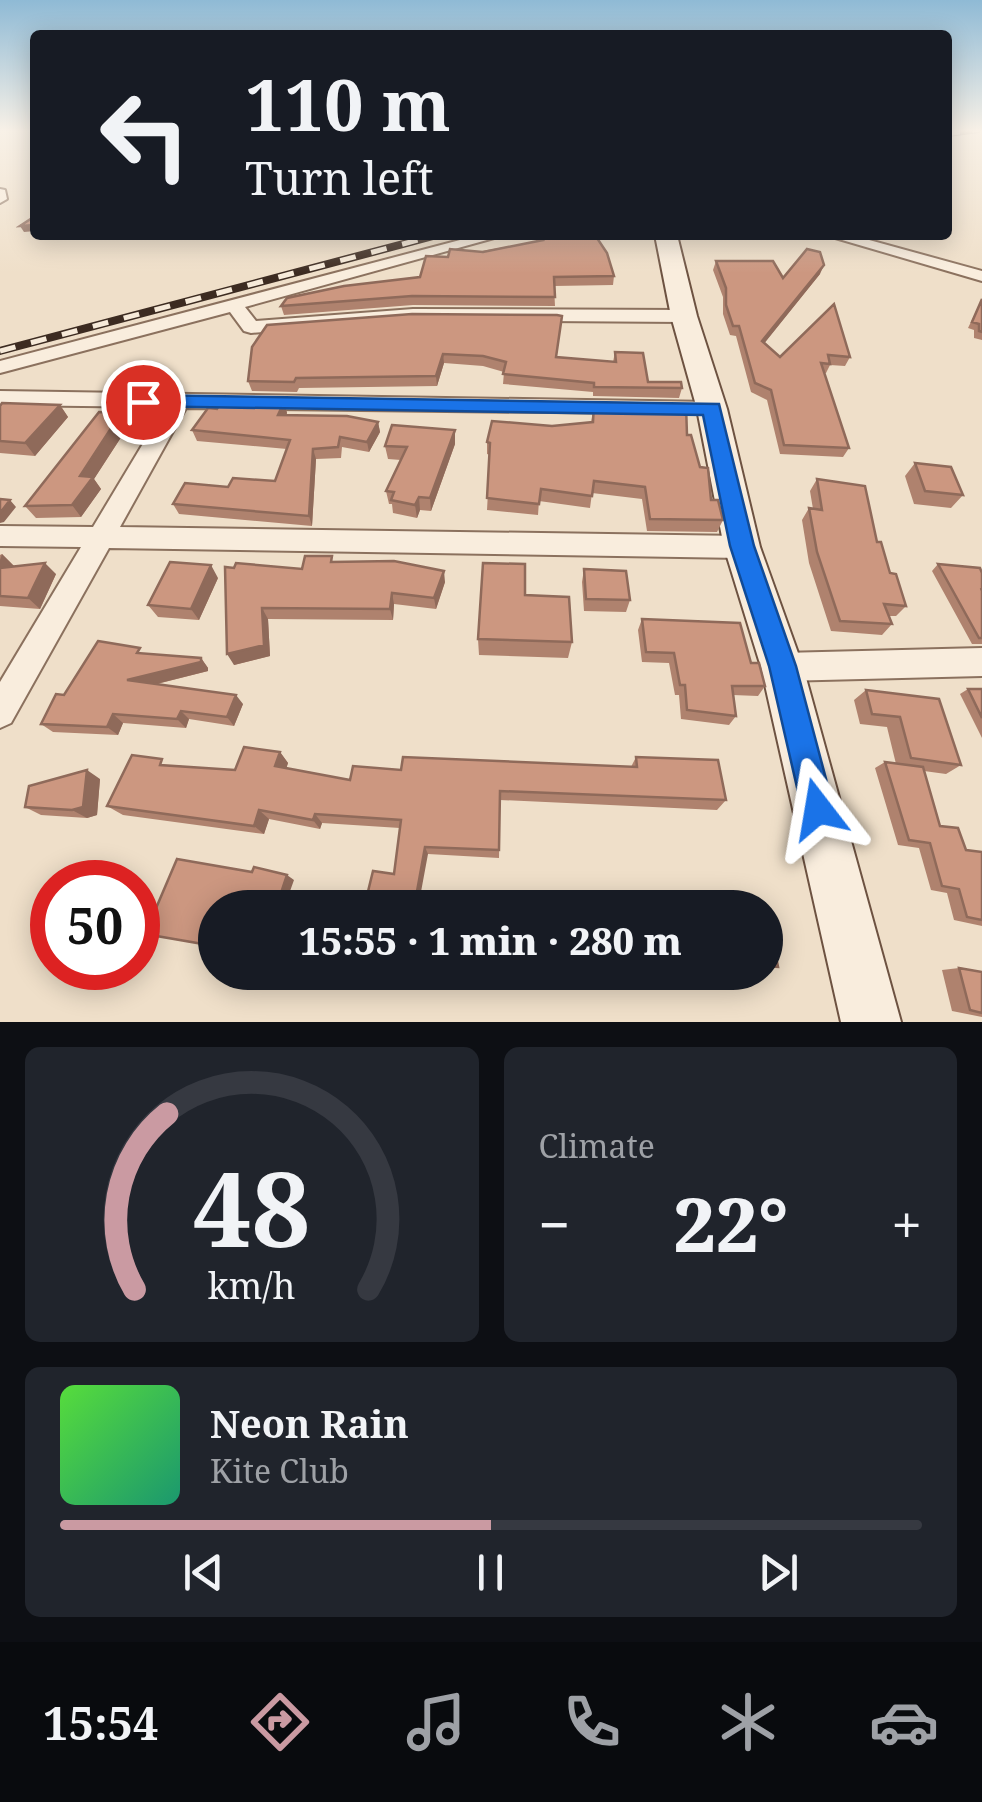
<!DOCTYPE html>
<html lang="en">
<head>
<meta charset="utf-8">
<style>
	:root { --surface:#171b24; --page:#20242c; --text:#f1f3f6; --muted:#9ea1a6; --line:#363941; --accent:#ca9aa2 }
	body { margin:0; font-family:"Noto Serif",serif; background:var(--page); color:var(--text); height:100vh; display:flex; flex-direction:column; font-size:38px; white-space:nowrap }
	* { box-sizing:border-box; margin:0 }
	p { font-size:32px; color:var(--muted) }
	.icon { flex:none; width:55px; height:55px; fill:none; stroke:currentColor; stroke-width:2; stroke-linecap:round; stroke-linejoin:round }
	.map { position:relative; height:1022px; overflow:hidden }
	.sheet { display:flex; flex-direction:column; gap:25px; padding:25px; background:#0d0f14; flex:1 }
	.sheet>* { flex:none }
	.top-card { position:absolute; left:30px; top:30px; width:922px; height:210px; border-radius:10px; box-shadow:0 5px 25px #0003; background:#171b24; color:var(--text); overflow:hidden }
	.speed { position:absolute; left:30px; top:860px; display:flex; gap:20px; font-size:50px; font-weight:700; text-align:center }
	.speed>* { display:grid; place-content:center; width:130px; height:130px; border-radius:50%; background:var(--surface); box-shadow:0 5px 25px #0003; line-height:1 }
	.speed .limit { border:15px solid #d22; background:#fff; color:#111 }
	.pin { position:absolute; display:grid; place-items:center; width:85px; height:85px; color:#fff; margin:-42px; border:5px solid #fff; border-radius:50%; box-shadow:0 2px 10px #0007 }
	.me { position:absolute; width:110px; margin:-55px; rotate:346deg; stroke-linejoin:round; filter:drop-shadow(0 0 8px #0008) }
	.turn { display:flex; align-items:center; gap:35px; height:210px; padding:0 50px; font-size:45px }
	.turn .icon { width:130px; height:130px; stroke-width:2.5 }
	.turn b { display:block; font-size:70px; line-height:85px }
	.big { font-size:75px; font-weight:800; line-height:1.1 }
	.sheet .widget { flex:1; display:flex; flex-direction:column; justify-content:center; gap:15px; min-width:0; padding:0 35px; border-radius:15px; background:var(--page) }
	.sheet .dial { align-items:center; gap:0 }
	.dial svg { height:260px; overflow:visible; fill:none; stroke:var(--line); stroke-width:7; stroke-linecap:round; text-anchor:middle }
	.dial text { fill:var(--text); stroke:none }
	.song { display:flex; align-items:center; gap:30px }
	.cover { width:120px; height:120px; border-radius:15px; background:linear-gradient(135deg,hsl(110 70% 55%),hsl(160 70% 35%)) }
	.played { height:10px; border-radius:5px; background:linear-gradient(90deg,var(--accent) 50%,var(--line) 50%) }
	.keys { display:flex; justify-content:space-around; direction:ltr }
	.heat { display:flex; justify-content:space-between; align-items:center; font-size:55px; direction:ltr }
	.sheet .tiles { flex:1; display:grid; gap:25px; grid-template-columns:1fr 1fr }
	.widget:last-child { grid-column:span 2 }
	.trip { position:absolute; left:198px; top:890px; width:585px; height:100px; border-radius:50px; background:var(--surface); box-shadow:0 5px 25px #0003; font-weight:800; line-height:100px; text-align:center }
	.menu { display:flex; height:160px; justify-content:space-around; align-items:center; background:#090b0e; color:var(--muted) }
	.menu .icon { width:70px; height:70px }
	.menu .current { color:var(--accent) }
	.menu b { font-size:45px; color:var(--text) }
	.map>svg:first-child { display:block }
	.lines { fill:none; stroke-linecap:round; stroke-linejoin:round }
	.minor-casing { stroke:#8b715e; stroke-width:4 }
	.secondary-casing { stroke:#6d5241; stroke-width:4 }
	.minor { fill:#f9eddd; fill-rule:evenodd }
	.secondary { fill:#f9eddd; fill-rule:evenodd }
	.rail-far1-casing { stroke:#3c2b21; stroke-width:6 }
	.rail-casing { stroke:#3c2b21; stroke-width:8 }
	.rail-far1 { stroke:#f6ead9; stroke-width:4; stroke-dasharray:12; stroke-linecap:butt }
	.rail { stroke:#f6ead9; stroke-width:5; stroke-dasharray:16; stroke-linecap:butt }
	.wall { fill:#af826e }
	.shaded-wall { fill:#8f6a5a }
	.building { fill:#cc9780; stroke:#8f6a5a; stroke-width:2.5 }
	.route { fill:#1a73e8; stroke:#114b97; stroke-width:2.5 }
</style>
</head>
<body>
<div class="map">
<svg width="982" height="1022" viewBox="0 0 982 1022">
	<rect width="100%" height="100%" fill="#efdfc9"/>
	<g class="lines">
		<g class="minor-casing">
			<path id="minor" d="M0,189L5,190L7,199L0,203Z
				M479,235H505L245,307L256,321L413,309L684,310L693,316L684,322L413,320L251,333L244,331L230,312L0,373V361Z
				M825,235H851L982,271V281Z
				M0,391L712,402L723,409L720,414L186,408L120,527L742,536L751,540L755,547L751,554L742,558L109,548L11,723L0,728V682L81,547L0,546V526L93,527L165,407L0,405Z
				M982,648V676L782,681L771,677L767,667L771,657L782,653Z"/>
		</g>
		<g class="secondary-casing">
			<path id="secondary" d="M655,235H677L697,316L727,409L760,547L803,667L901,1022H841L761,667L724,547L697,409L671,316Z"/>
		</g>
		<use href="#minor" class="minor"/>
		<use href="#secondary" class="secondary"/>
		<g class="rail-far1-casing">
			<path id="rail-far1" d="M948,134L978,130"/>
		</g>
		<g class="rail-casing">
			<path id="rail" d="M0,351L437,235"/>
		</g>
		<use href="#rail-far1" class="rail-far1"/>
		<use href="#rail" class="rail"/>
	</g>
	<path class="wall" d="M536,235H595L614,276L613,285L554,286L555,306L413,305L284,315L281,306L420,277L448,257L539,241Z
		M716,261L783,278L820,274L764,343L780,357L834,304L850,357L845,366L830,365L826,373H824L849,448L843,457L780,454L767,400L751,392L736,336L730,335L723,314V297L713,270Z
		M982,299V340L974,338V330L968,328Z
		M252,347L556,357L613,362L615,352L648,382L682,388L679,398L593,396V392L503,384L504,372L483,366L444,363L437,386L299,388L297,392L252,391L248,381Z
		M284,402L287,413L286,415L378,422L380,432L369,452L342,447L341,458L316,459L312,526L179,514L173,504L228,487L275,481L287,449L197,441L192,430L217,409Z
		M594,404L687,435L711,500L723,520L717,532L647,531L642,499L592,493L590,508L539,501L538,515L487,510L490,455L487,454V442L552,426L591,423Z
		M60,405L68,417L35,456L0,453V406Z
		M121,413L129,425L94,479L101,489L81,517L36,518L25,506Z
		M455,430V444L431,511L420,510L417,518L393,513L392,504H389L386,491L401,460L388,459L385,446Z
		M915,463L963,495L951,508L914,504L905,476Z
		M817,479L877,542L890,573L906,606L896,616H889L892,624L882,635L831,631L809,563L802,520L809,508L813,509L810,491Z
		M2,554L14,566L56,574L40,609L0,606V555Z
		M334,562L445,582L436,609L394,604L393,620L268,619L270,656L234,665L225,567L302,569Z
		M938,564L982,573V644H972L932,571Z
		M584,569L630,600L626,612L584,611L582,582Z
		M218,578L199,620L158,617L148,605Z
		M642,619L751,663L765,686L758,696L733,695L736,716L729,725L681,719L679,695H675L669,663L642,662L638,630Z
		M478,639L572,642L568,658L479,655Z
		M145,653L201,658L208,668V671L157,684L243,704L234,726L189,719L186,728L123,723L118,735L53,732L41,724L64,695Z
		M968,689H982V738L960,694Z
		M866,690L961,765L946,774L924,771L940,826L966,850L982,852V926L954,920L947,893L931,890L919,848L898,845L875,768L885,762L896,764L887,727L860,724L854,700Z
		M280,752L288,763L286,768L350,780L401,770L631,767L636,757L726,800L717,810L500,800L499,858L428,854L394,874L400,828L322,823L320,829L269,819L264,834L123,815L107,806L170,765L235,770Z
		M100,779L97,815L87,818L41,815L25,807Z
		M959,968L982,972V1017L952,1011L942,970Z"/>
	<path class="shaded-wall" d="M35,225V231L24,232L20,226Z
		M824,265L820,274L759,350L762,341Z
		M443,354L444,363L437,386L436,376Z
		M284,402L287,413L281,426L278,415Z
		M60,405L68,417L35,456L25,443Z
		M121,413L129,425L94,479L101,489L81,517L72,505L80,476Z
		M378,422L380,432L369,452L367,442Z
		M455,430V444L431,511L430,498Z
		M313,449L316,459L312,526L309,516Z
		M419,497L420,510L417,518L415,505Z
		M10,500L16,507L4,522L0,523V513Z
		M2,554L14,566L0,572V560Z
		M45,563L56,574L40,609L28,598Z
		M211,565L218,578L199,620L191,609Z
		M444,571L445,582L436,609L434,598Z
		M392,593L394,604L393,620L390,609Z
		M262,608L268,619L270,656L234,665L227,654Z
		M201,658L208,668V671L136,689L127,680Z
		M236,695L243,704L234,726L227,717Z
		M181,711L189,719L186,728L177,719Z
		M113,714L123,723L118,735L107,727Z
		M280,752L288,763L284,776L275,766Z
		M87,770L100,779L97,815L87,818L72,810Z
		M259,810L269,819L264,834L254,826Z
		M315,814L322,823L320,829L313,820Z
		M425,847L428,854L418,908H414Z
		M287,875L294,880L284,908H276Z
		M215,910V939L212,947L203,944Z"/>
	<path class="building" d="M35,216V225L20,226Z
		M540,235H595L607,253L614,276L554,277L555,297L412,296L281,306L287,298L344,286L420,277L426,256L448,257L450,249L483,252L543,240Z
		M807,249L820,252L824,265L762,341L780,357L834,304L850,357L828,355L830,364L821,363L849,448L784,445L771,390L755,383L739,326H733L726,305V288L716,261H773L783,278Z
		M982,299V332L979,331V324L972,322Z
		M412,314L557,315L562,316L556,357L616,362L615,352L643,353L648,382H681L682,388L594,387V383L503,374L506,362L483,356L443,354L436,376L296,378L294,382L248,381L252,347L267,325Z
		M221,402H284L278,415L347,416L378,422L367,442L340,437L338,447L313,449L309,516L173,504L185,483L228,487L233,478L275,481L290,440L192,430L208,408L217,409Z
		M2,403L60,405L25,443L0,441V406Z
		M594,404L686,405L687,435H691L700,467L708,468L711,500H718L723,520L650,519L645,487L594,481L592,496L541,489L539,504L487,498L490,443L487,442L492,421L552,426L593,422Z
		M99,412L121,413L80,476L93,477L72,505L25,506Z
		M392,425L455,430L430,498L419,497L415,505L391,500L394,492L386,491L407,447L385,446Z
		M915,463L951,467L963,495L925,491Z
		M817,479L865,486L877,542H881L890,573L896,574L906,606L884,604L892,624L840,621L817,552L809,508L822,510Z
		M0,499L10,500L0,513Z
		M305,556H332L331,562L394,561L444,571L434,598L392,593L390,609L262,608L264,645L227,654L225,567L234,568L236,563L302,569Z
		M170,562L211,565L191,609L148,605Z
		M45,563L28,598L0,596V568Z
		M483,563L525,564V595L569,597L572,642L478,639Z
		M938,564L980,568L982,573V589L981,588L982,591V638H979Z
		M584,569L626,571L630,600L586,599Z
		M642,619L740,623L751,663H759L765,686H732L736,716L687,710L685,685H680L674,653L646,652Z
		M98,641L140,648L137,653L201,658V662L127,680L236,695L227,717L181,711L177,719L113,714L107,727L41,724L56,694L64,695Z
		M968,689H982V718Z
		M866,690L939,699L961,765L911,758L900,717L872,714Z
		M244,747L280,752L275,766L350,780L353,766L401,770L403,757L637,767L636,757L718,760L726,800L500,791L499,850L425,847L414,908H364L373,871L394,874L401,820L315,814L313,820L259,810L254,826L107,806L132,755L162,759L160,765L235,770Z
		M885,762L923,767L940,826L958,828L966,850L982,852V920L967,917L959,889L942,886L930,843L909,840Z
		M87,770L83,807L72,810L25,807L29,786Z
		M177,859L252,872L254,867L287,875L276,908H215L203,944L145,934Z
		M696,904L736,908H697Z
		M765,910H767L778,967L765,966Z
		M959,968L982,972V1013L970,1010Z"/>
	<linearGradient id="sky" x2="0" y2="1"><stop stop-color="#8fbad5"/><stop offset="0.48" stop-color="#f8f1e7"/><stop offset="1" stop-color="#f8f1e7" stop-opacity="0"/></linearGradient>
	<rect width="982" height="273" fill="url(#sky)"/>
	<path class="route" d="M143,395L719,404L754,546L796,666L834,809L829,820L818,825L807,820L802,809L769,666L730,546L703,415L136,406V397Z"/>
</svg>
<div class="speed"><div class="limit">50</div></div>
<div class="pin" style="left:143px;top:402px;background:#d93025"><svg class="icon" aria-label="arrive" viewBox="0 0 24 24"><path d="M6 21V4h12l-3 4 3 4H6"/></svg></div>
<svg class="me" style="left:818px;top:809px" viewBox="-20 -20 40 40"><path d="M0-17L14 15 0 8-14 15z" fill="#1a73e8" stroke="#fff" stroke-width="4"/></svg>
<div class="trip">15:55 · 1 min · 280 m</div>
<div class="top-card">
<div class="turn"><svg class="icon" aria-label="left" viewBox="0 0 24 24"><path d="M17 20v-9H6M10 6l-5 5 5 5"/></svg><div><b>110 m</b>Turn left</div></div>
</div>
</div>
<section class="sheet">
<div class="tiles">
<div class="widget dial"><svg viewBox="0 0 100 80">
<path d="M14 69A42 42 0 1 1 86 69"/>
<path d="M14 69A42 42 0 0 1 24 15" stroke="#ca9aa2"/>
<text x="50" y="56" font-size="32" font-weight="700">48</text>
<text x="50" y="72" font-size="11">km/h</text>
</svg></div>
<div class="widget"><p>Climate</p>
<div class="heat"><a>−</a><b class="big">22°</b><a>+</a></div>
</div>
<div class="widget">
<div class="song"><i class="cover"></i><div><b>Neon Rain</b><p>Kite Club</p></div></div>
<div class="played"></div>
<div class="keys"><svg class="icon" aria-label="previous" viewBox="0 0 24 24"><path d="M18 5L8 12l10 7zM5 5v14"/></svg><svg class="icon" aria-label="pause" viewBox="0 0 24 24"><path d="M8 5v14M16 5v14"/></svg><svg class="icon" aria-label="next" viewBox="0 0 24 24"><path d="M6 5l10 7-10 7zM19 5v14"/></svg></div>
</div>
</div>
</section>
<nav class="menu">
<b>15:54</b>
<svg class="icon current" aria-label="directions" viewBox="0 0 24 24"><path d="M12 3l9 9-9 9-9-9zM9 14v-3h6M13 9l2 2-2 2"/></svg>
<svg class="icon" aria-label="music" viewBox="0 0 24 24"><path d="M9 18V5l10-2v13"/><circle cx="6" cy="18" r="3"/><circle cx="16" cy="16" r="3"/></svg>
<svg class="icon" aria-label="phone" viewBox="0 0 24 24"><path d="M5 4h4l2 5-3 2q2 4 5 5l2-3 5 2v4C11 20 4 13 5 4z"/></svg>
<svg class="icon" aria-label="climate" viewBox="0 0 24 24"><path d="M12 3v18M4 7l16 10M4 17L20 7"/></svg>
<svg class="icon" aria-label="car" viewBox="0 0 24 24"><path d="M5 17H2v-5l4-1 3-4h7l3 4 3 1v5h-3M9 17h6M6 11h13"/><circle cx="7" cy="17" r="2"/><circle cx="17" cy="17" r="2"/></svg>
</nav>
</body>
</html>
